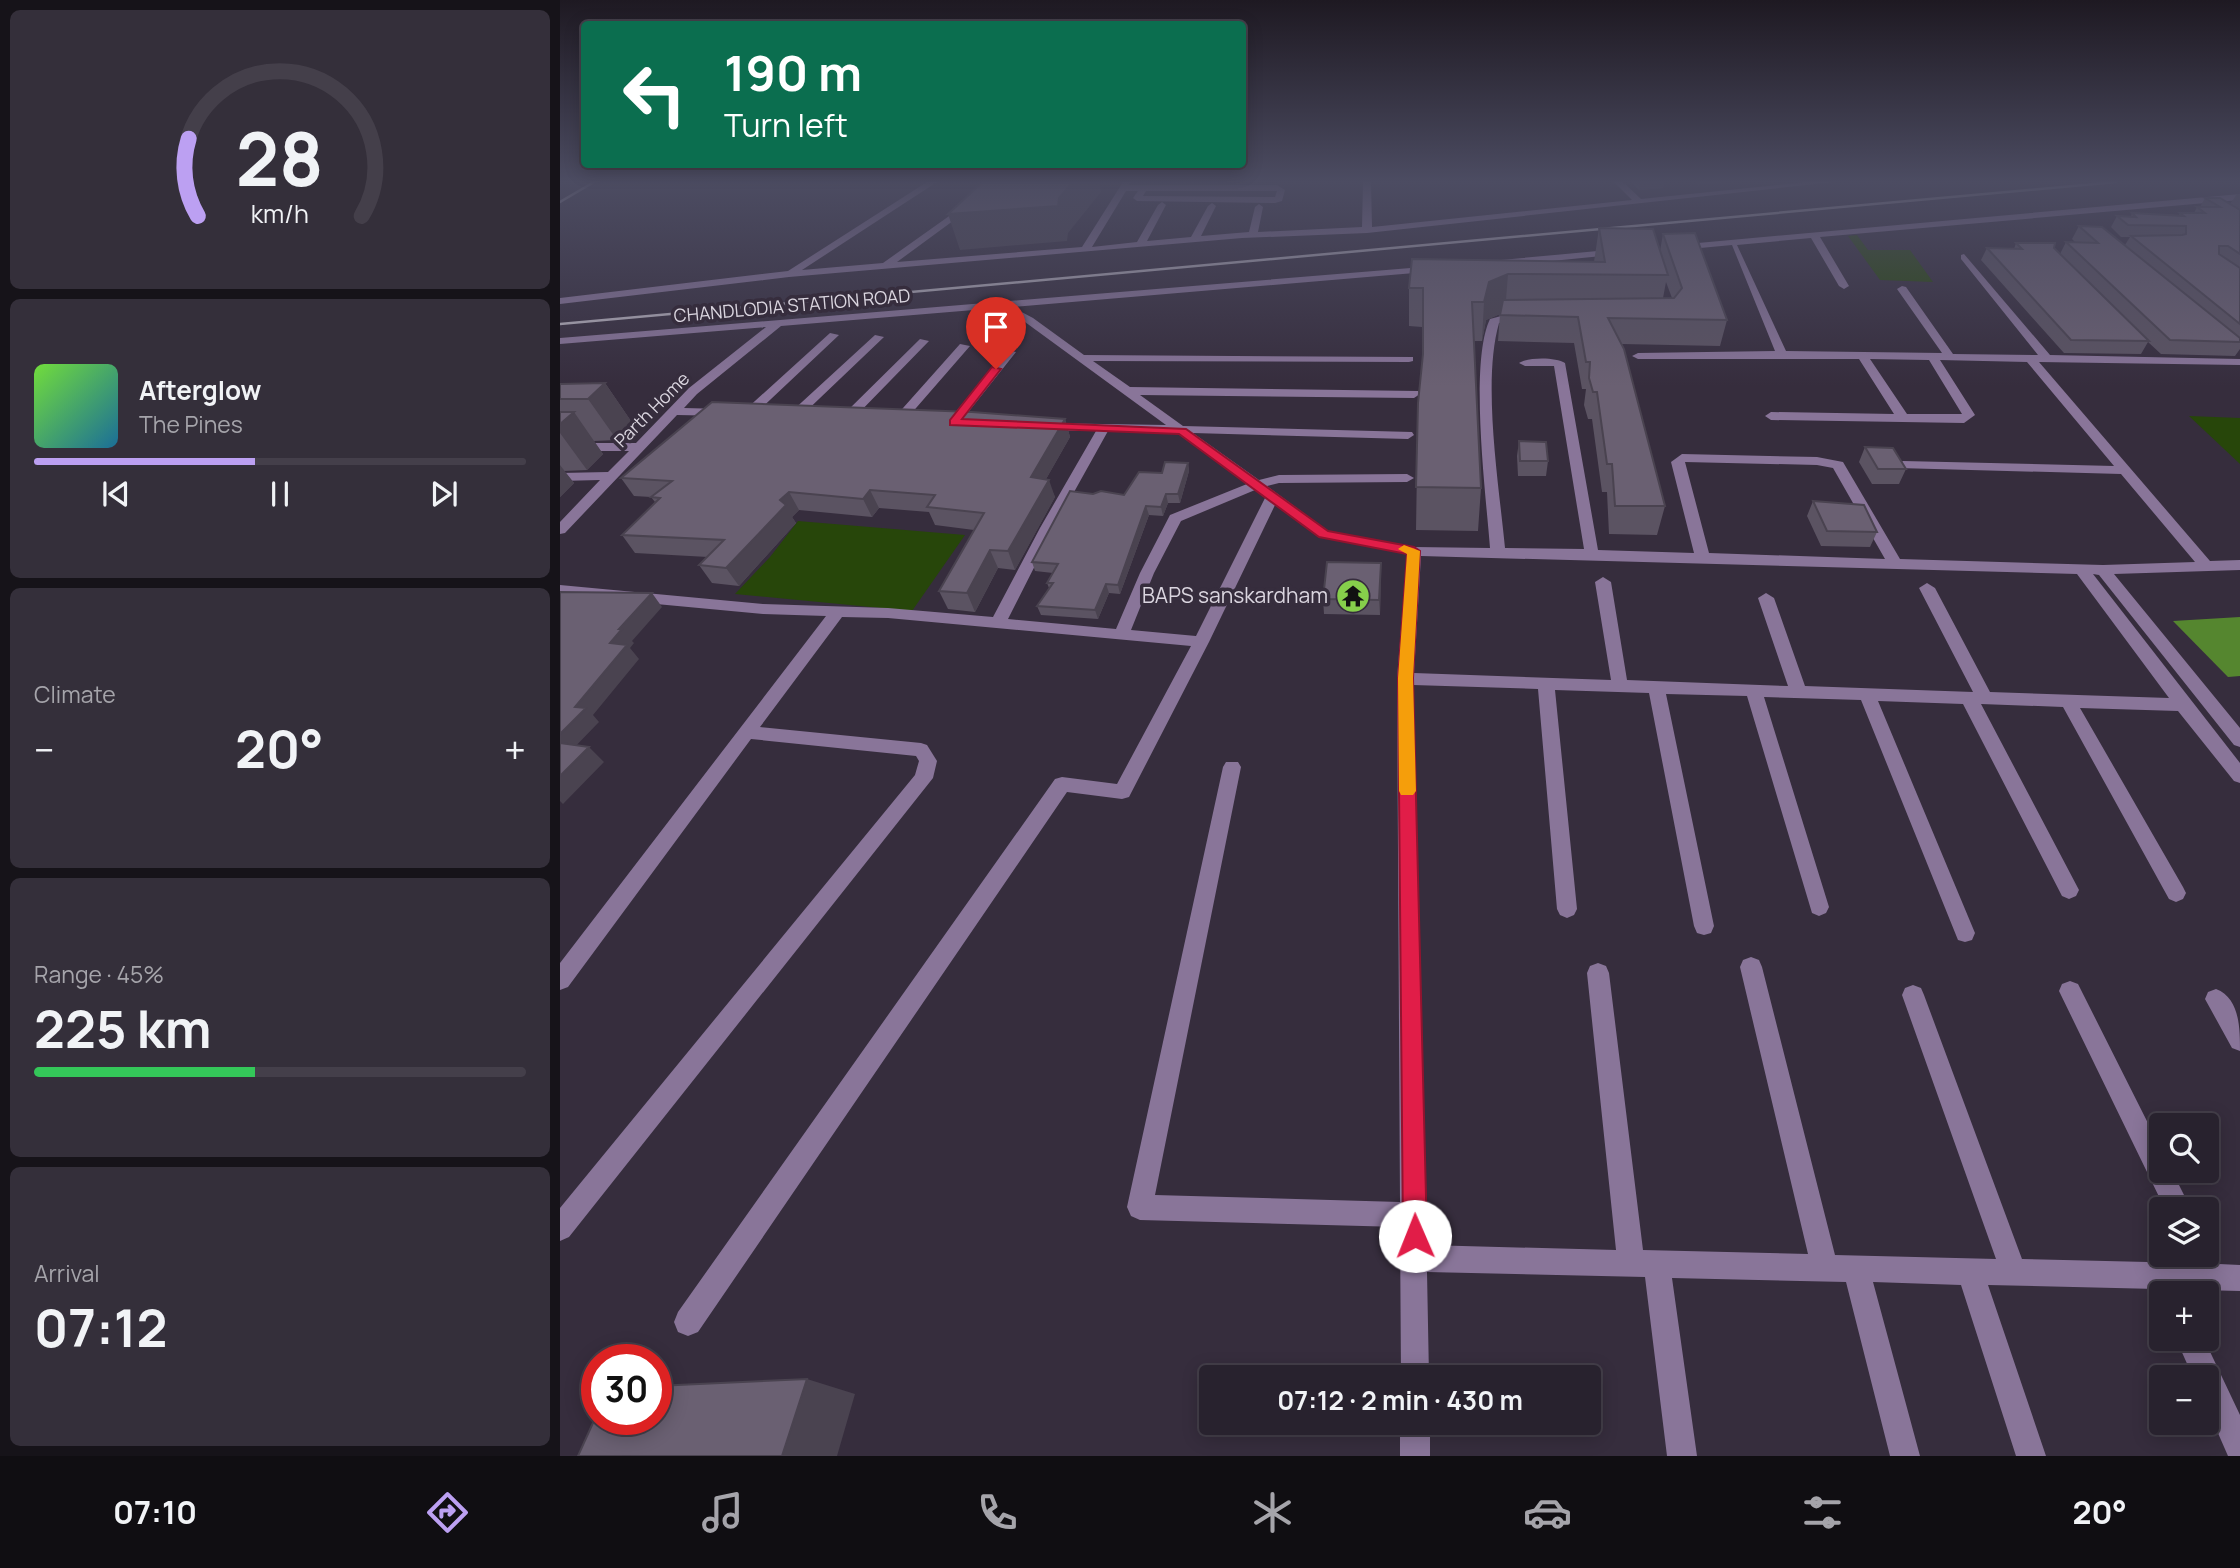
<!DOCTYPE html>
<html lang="en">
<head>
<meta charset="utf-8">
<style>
	:root { --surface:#28222e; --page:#342f3a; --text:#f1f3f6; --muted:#a5a4aa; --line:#443f4a; --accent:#bca0f2 }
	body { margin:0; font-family:Manrope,sans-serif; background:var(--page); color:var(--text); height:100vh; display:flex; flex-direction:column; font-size:26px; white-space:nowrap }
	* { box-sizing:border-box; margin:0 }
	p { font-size:23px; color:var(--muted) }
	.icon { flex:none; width:38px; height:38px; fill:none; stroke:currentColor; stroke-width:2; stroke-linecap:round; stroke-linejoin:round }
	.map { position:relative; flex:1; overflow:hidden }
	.side { display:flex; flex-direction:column; gap:10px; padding:10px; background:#161319; width:560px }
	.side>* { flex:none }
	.hud { position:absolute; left:21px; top:21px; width:665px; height:147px; border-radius:7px; box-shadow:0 4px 18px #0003,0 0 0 2px var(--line); background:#0b6e4f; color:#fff; overflow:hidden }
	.controls { position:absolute; left:1589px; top:1113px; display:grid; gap:14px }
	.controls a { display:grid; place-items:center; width:70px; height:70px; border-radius:7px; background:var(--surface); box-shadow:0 4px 18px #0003,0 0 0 2px var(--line); font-size:35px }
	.speed { position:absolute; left:21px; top:1344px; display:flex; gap:14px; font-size:35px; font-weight:700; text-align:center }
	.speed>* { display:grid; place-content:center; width:91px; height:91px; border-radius:50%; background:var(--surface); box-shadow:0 4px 18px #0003,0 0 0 2px var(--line); line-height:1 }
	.speed .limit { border:10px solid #d22; background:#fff; color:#111 }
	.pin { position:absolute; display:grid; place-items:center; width:60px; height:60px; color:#fff; margin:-72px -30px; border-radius:50% 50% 50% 0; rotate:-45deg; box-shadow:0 0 7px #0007 }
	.pin .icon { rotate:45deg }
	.me { position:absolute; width:77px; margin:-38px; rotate:359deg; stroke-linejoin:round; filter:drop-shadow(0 0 5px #0008) }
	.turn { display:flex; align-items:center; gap:24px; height:147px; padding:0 28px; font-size:32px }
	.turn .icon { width:91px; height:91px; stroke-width:2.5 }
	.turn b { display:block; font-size:49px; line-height:60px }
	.big { font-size:52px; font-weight:700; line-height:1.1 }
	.side .tile { flex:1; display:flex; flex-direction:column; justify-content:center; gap:10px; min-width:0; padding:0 24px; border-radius:10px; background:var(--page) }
	.side .dial { align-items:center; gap:0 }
	.dial svg { height:182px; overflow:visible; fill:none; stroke:var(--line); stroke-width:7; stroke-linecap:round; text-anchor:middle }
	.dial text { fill:var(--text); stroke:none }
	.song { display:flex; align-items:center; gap:21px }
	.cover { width:84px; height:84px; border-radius:10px; background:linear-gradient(135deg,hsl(100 70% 55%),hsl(200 70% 35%)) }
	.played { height:7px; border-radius:4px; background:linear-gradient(90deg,var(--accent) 45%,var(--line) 45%) }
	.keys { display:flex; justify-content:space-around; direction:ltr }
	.heat { display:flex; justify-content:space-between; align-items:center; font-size:38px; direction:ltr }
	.charge { height:10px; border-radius:5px; background:linear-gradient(90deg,#34c759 45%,var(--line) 0) }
	.trip { position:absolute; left:639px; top:1365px; width:402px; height:70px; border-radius:7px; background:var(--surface); box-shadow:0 4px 18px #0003,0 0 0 2px var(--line); font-weight:700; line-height:70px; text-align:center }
	.dock { display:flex; height:112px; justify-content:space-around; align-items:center; background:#100e12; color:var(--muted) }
	.dock .icon { width:49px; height:49px }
	.dock .current { color:var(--accent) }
	.dock b { font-size:32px; color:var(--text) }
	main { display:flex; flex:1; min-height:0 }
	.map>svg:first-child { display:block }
	.green { fill:#27460a }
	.water { fill:#55862f }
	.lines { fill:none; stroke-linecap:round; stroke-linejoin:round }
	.minor { fill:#897599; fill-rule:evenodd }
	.rail { stroke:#b8b2bd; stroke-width:2.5 }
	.wall { fill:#5b5362; fill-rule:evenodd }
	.shaded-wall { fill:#4a4350 }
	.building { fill:#6a6072; stroke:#4a4350; stroke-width:2 }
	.route { fill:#e11d48; stroke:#92132f; stroke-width:2 }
	.slow { fill:#f59e0b }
	.labels { text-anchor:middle; stroke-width:7; stroke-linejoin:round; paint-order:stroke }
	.far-street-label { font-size:18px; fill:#dad5df; stroke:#362d3d }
	.poi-label { font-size:21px; fill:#dad5df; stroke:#362d3d; text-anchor:end }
</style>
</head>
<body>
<main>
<section class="side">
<div class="tile dial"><svg viewBox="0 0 100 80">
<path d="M14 69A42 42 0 1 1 86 69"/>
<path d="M14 69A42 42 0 0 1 10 35" stroke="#bca0f2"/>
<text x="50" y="56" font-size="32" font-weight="700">28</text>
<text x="50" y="72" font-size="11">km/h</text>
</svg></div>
<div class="tile">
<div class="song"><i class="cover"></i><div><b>Afterglow</b><p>The Pines</p></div></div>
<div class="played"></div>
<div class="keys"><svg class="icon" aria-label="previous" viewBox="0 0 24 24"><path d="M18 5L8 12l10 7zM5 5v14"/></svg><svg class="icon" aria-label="pause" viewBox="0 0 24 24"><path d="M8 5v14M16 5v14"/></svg><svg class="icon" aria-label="next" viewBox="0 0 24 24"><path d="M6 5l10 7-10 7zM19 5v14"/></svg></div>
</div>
<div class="tile"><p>Climate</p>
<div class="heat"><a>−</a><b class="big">20°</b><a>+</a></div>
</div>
<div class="tile"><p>Range · 45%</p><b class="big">225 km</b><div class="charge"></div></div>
<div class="tile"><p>Arrival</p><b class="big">07:12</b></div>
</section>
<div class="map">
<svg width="1680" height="1456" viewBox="0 0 1680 1456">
	<rect width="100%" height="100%" fill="#362d3d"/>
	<path class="green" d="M1297,235L1308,250H1350L1373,282L1320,280L1288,236Z
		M1629,416L1680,418V464Z
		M238,521L405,535L352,611L175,594L210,557Z"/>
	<path class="water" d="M1680,617V676L1668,677L1613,621Z"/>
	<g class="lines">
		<path class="minor" d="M367,182H377L242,270L323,263L437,182H446L337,262L522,247L563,182H571L569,185H717L725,190L722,201L715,203L577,201L573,198L578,191H566L532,247L577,242L598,205L602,202L606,205L587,241L631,237L648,206L652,203L656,206L641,236L689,232L695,207L699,204L703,207L698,232L802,227L803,182H811L812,227L1072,200L1054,182H1063L1081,199L1246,182H1274L807,233L682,238L229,277L0,304V298L228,271ZM586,191H717L715,197L583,196Z
			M1680,194V200L1260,237L1289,286L1284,289L1279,286L1251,238L1177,245L1226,351L1382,353L1337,289L1342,286L1346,287L1393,354L1478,355L1401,259V255L1404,254L1490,355L1680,359V365L1479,362L1650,561L1680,560V570L1554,574L1680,728V747L1674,745L1539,575L1533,574L1680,763V783L1674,781L1618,711L1520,708L1623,887L1626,893L1623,899L1616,902L1609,899L1503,707L1421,704L1519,890L1516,896L1509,899L1502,896L1403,704L1318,701L1415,933L1412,940L1405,942L1398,940L1301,700L1204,697L1269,907L1266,913L1259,916L1252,913L1187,696L1106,694L1154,926L1151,933L1144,935L1137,933L1134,926L1089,693L995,690L1017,909L1014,915L1007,918L1000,915L997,909L978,689L853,685L865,1209L868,1215L866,1245L1056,1250L1027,973L1030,966L1038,963L1046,966L1049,973L1083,1250L1248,1254L1180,967L1183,960L1191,957L1199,960L1202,967L1275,1255L1436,1259L1342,995L1345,988L1353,985L1361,988L1364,995L1462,1259L1630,1263L1627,1255H1647V1245L1659,1264L1680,1265V1291L1428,1285L1486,1456H1456L1401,1285L1313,1282L1360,1456H1330L1286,1282L1112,1278L1137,1456H1107L1085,1277L867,1272L869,1377H841L840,1227L580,1220L571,1216L567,1207L663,767L666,762H678L681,767L595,1195L840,1202L837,679L847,554L759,537L715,505L649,642L569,797L562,799L507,792L138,1332L128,1336L118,1332L114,1322L118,1312L495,779L502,777L557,784L631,646L328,618L282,617L200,727L361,743L367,745L377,761L373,778L9,1237L0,1241V1208L355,775L359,761L356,756L191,739L8,987L0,990V963L266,616L203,614L0,595V585L203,604L328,608L433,617L480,528L536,431L484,430L480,429V423L606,425L465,322L438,308L221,326L137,394L124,408L163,409L169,413L167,416L117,415L5,533L0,534V522L40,480L0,481V473L48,472L69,451H0V443H76L129,388L206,327L0,344V338L875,266L878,267V271L452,307L473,318L524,355L853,357V361L849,362L533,361L570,387L858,391L860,394L854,398L580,395L623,426L852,432L854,435L848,439L633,433L699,480L719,475L847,474L854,478L847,482L719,483L707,486L768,531L854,547L930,548C926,495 909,363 930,319L945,315H962L967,318L966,320L939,323C922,382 939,485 945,548L1024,549L994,366H965L959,363C968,357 996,357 1005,363L1038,550L1134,553L1111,462L1122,454L1257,457L1283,462L1340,559L1543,565L1635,562L1561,474L1338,468L1336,465L1343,461L1554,466L1467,362L1380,360L1415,415L1404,423L1211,420L1205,416L1211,412L1334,414L1299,359H1078L1072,356L1078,353L1215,351L1172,245L1119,250L1114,247L1116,245ZM1310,359L1369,360L1402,414H1347ZM548,431L617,433L687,484L610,515L580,573L556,629L448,619L494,528ZM1125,462L1257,465L1273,468L1325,559L1149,553ZM695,490L705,498L636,636L571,630L594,573L621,521ZM861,556L1517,574L1609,698L1430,692L1375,588L1367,583L1359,588L1413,692L1245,686L1214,598L1206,593L1198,598L1228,686L1067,680L1051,582L1043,577L1035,582L1051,680L854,673Z
			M1059,249L1062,250V254L941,266L936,263L941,260Z
			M270,333L279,335L192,417H184V411Z
			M315,335L324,337L238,419H230V413Z
			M360,339L369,341L291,421H283V415Z
			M400,344L410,346L343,423H335V417Z
			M446,350L456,352L398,425H390V419Z
			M1510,981L1518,984L1601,1149V1171H1612L1631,1209H1605L1499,991L1502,984Z
			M1656,989C1680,998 1680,1029 1680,1051L1672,1048L1645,999L1648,992Z
			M1616,1339H1644L1680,1415V1456H1668L1647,1408V1377H1633Z
			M840,1423H870V1456H840Z"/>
		<path class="rail" d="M0,202L34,182
			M0,324L1556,182"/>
	</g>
	<path class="wall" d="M1071,182H1104L1103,188L1079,190Z
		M1677,194H1680V349L1675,356L1601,354L1588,342L1581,354L1504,353L1421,260L1427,248L1454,249L1456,243L1494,248L1500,254L1506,242L1516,243L1512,239L1519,226L1565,245L1570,237H1561L1551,227L1557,216H1571L1572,213L1619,215L1620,213H1634L1637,207H1640L1645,198L1670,204Z
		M1039,228L1100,251L1103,234L1167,320L1160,346L1062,344L1105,506L1097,535L1049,534L1047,492H1042L1032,419H1028L1024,405L1026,389H1022L1014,343L938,341L940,314L926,320L922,341H914L921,488L918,531L856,530L858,403L862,362V327L849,326V288L1034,262ZM1106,282L1112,298H1103Z
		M45,383L73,424L57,440L34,441L43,454L27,470L4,471L14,483L0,497V384Z
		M505,419L510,437L486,479L495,497L455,570L438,568L415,612L388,609L379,591L414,530L375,525L369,512L319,508L312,517L239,510L232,517L236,523L179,586L152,583L139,565L148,557L75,553L62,535L95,502L91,497L74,496L61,478Z
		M959,441L988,461L986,476H958L957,456Z
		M1305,447L1346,469L1339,484H1312L1299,462Z
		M628,463L629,471L620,503H608L603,516L589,515L560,594L549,593L538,619L481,615L477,606L489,588L487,583L493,573L475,571L472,562L533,494L564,495L602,473Z
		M1253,501L1317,532L1310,547L1261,546L1247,516Z
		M821,563L820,615L764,614L763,599Z"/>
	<path class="shaded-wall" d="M513,182H539L541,192L508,233L507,241L400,250L388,214Z
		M1080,182H1104L1103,188L1079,190Z
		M1137,182H1167L1136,185Z
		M948,274L945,312L926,320L922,341L924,302L929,282Z
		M45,383L73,424L57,440L28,399Z
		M14,412L43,454L27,470L0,433V424Z
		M505,419L510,437L477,495L471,477Z
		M628,463L629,471L620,503L618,494Z
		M0,465L14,483L0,497Z
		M489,480L495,497L455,570L448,551Z
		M310,490L319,508L312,517L303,499Z
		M229,492L239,510L232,517L236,523L179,586L166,568L220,500Z
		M606,494L608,503L603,516L601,507Z
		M586,506L589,515L560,594L558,585Z
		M430,550L438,568L415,612L407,593Z
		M821,563V578L820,615L819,600Z
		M546,584L549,593L538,619L535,610Z
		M92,593L102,607L72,641L74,643L70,648L79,659L33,715L39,722L7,755L0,749V734L59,629Z
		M29,747L44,762L3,804L0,801V776Z
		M247,1379L295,1394L277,1456H222Z"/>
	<path class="building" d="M423,182H513L499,198L498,206L388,214Z
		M1645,198H1660L1680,210V254L1668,246H1659V254L1680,268V324L1571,236L1622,235L1626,234V226L1568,225L1557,216L1576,217L1572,213L1624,216L1620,213H1645L1637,207H1660Z
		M1519,226L1542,227L1680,338V342L1610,340L1506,242L1538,243Z
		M1039,228L1093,229L1108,275L948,274L929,282L924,302H912L921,488L856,487L858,403L863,354V288H849L852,259L1045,262Z
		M1135,233L1167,320L1048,318L1064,349L1105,506H1055L1052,464H1047L1037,392H1033L1029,378L1030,362H1026L1018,317L940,315L943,300L1114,298L1122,288L1103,234Z
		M1456,243H1495L1494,248L1589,341L1511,340L1427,248L1462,249Z
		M45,383L28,399H0V384Z
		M152,402L412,412L505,419L471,477L489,480L448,551L430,550L407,593L379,591L424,513L367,507L375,495L310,490L303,499L229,492L220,500L226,505L166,568L139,565L164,540L62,535L100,498L91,497L112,481L61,478Z
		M0,412H14L0,424Z
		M959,441L986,442L988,461H960Z
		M1305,447L1333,448L1346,469H1318Z
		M605,462L628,463L618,494H606L601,507L586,506L558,585L546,584L535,610L477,606L493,583H487L498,564L472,562L510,491L533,494L541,491L564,495L579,472L602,473Z
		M1253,501L1304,505L1317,532L1267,531Z
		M767,562L821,563L819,600L763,599Z
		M0,592L92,593L59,629H62L50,643L67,645L15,707L26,708L0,734Z
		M0,743L29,747L0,776Z
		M247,1379L222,1456H18L37,1414V1419H96V1386Z"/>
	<linearGradient id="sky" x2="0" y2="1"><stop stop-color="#1e1922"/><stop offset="0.47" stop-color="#4c4c62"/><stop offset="1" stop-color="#4c4c62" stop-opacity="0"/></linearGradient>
	<rect width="1680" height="386" fill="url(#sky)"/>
	<path class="route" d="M432,367L441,369L402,419L626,429L768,531L854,547L860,551L853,678L867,1236L863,1245L855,1248L846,1245L843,1236L838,678L847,554L759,537L619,434L390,425V420Z"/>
	<path class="slow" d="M844,545L860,551L853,678L856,791L853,795H841L839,791L838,678L847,554L838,549Z"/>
	<defs>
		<g id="temple-disc" transform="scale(1.75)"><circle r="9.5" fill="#86cf4b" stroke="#362d3d"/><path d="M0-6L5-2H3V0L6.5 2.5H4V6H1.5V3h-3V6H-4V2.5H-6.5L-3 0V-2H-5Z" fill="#111"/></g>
	</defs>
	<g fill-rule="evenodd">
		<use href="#temple-disc" x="793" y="596"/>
	</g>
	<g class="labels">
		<g class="far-street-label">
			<text transform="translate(232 306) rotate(-5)" y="6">CHANDLODIA STATION ROAD</text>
			<text transform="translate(92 410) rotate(-45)" y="6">Parth Home</text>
		</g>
		<g class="poi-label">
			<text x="768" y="603">BAPS sanskardham</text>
		</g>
	</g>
</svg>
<div class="controls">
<a><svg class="icon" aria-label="search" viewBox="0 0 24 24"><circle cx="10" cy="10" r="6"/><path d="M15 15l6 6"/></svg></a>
<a><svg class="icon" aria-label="layers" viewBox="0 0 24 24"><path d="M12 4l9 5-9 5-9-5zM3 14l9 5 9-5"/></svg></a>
<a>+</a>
<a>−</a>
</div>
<div class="speed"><div class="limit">30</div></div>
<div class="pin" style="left:436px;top:369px;background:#d93025"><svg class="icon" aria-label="arrive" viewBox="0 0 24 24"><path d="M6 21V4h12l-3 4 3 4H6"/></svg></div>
<svg class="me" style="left:855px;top:1236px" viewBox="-20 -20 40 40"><circle r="19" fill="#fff"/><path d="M0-13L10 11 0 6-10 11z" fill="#e11d48"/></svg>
<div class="trip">07:12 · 2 min · 430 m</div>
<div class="hud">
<div class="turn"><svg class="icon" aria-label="left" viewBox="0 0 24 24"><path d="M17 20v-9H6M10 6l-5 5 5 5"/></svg><div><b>190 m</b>Turn left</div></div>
</div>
</div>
</main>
<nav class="dock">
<b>07:10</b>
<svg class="icon current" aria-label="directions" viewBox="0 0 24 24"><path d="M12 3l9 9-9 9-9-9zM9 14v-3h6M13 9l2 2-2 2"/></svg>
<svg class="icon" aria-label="music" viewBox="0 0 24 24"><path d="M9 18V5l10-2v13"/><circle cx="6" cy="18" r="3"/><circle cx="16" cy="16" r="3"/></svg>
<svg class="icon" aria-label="phone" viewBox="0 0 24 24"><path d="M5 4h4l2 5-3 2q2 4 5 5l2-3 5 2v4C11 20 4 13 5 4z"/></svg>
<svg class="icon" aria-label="climate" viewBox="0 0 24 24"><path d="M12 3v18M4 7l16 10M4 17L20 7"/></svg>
<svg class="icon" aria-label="car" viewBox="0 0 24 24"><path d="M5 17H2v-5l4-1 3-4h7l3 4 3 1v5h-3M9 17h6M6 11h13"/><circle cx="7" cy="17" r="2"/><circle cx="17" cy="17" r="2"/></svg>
<svg class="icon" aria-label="filters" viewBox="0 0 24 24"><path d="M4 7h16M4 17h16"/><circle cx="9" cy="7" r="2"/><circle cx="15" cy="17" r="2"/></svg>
<b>20°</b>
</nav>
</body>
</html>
